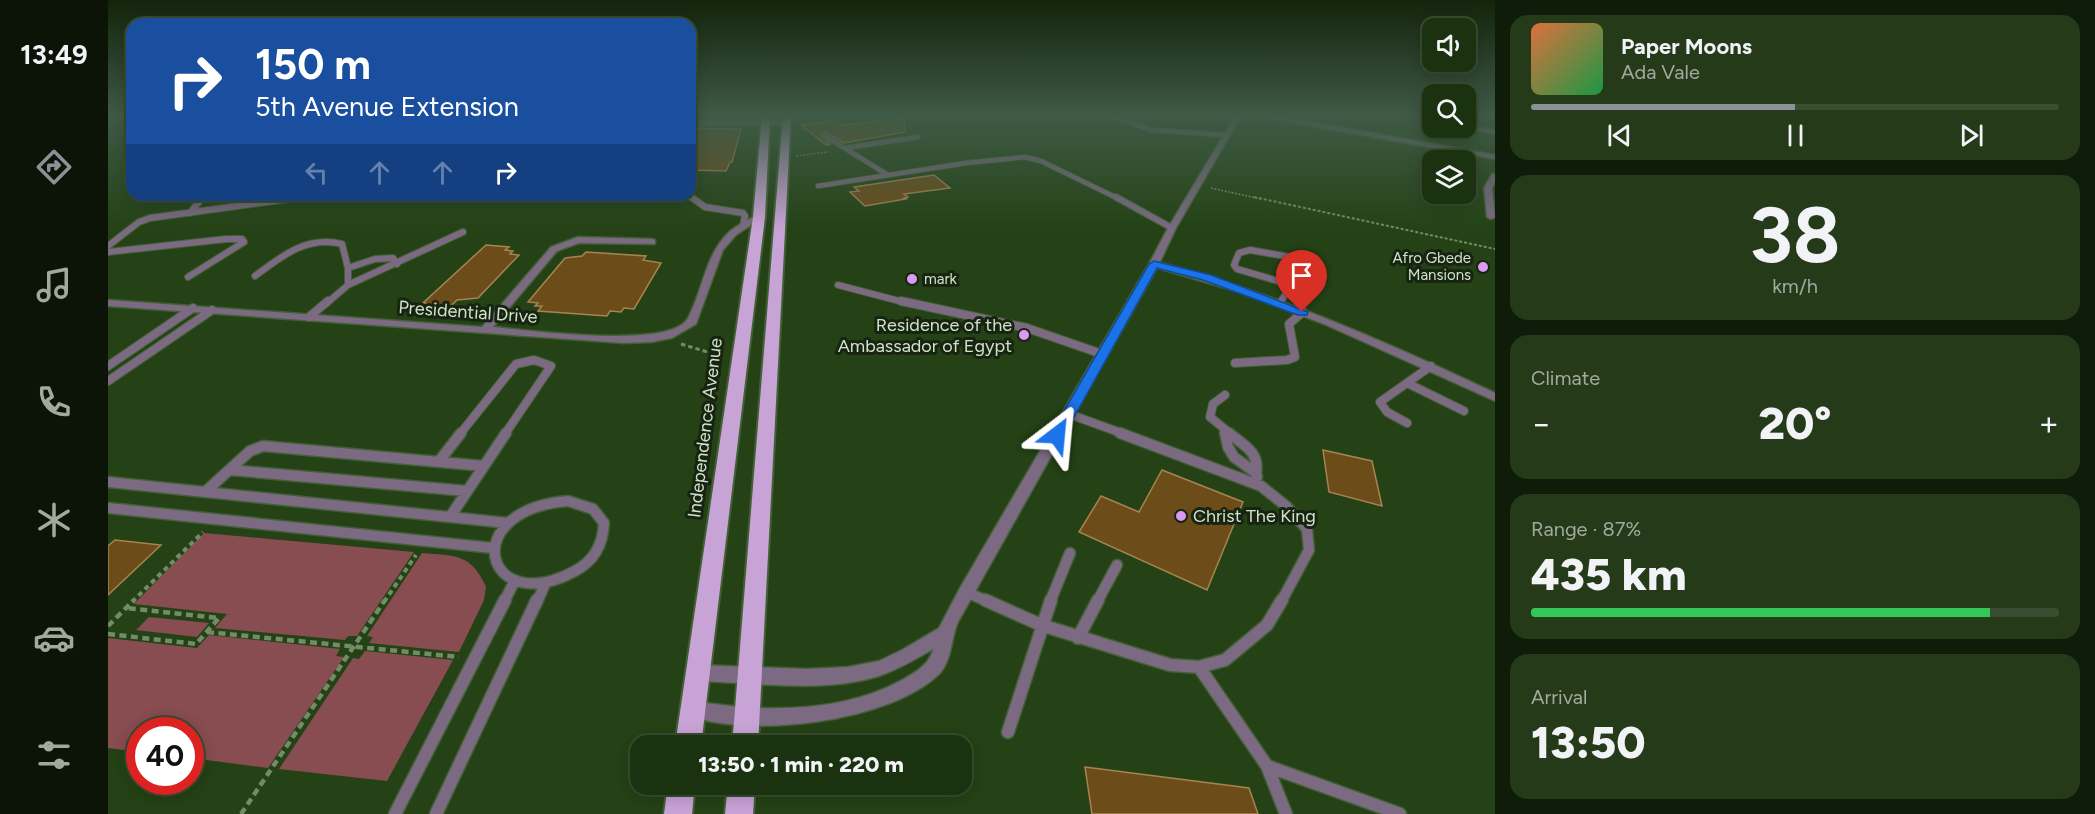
<!DOCTYPE html>
<html lang="en">
<head>
<meta charset="utf-8">
<style>
	:root { --surface:#1b3210; --page:#243a19; --text:#f1f3f6; --muted:#a0aa9f; --line:#394d30; --accent:#8c9099 }
	body { margin:0; font-family:Figtree,sans-serif; background:var(--page); color:var(--text); height:100vh; display:flex; flex-direction:column; font-size:22px; white-space:nowrap }
	* { box-sizing:border-box; margin:0 }
	p { font-size:20px; color:var(--muted) }
	.icon { flex:none; width:33px; height:33px; fill:none; stroke:currentColor; stroke-width:2; stroke-linecap:round; stroke-linejoin:round }
	.map { position:relative; flex:1; overflow:hidden }
	.sheet { display:flex; flex-direction:column; gap:15px; padding:15px; background:#0f1c09; width:600px }
	.sheet>* { flex:none }
	.top-card { position:absolute; left:18px; top:18px; width:570px; height:183px; border-radius:18px; box-shadow:0 3px 15px #0003,0 0 0 2px var(--line); background:#1a4fa0; color:#fff; overflow:hidden }
	.controls { position:absolute; left:1314px; top:18px; display:grid; gap:12px }
	.controls a { display:grid; place-items:center; width:54px; height:54px; border-radius:12px; background:var(--surface); box-shadow:0 3px 15px #0003,0 0 0 2px var(--line); font-size:30px }
	.speed { position:absolute; left:18px; top:717px; display:flex; gap:12px; font-size:30px; font-weight:700; text-align:center }
	.speed>* { display:grid; place-content:center; width:78px; height:78px; border-radius:50%; background:var(--surface); box-shadow:0 3px 15px #0003,0 0 0 2px var(--line); line-height:1 }
	.speed .limit { border:9px solid #d22; background:#fff; color:#111 }
	.pin { position:absolute; display:grid; place-items:center; width:51px; height:51px; color:#fff; margin:-62px -26px; border-radius:50% 50% 50% 0; rotate:-45deg; box-shadow:0 0 6px #0007 }
	.pin .icon { rotate:45deg }
	.me { position:absolute; width:66px; margin:-33px; rotate:29deg; stroke-linejoin:round; filter:drop-shadow(0 0 4px #0008) }
	.turn { display:flex; align-items:center; gap:21px; height:126px; padding:0 30px; font-size:27px }
	.turn .icon { width:78px; height:78px; stroke-width:2.5 }
	.turn b { display:block; font-size:42px; line-height:51px }
	.lanes { display:flex; align-items:center; height:57px; padding:0 30px; background:#0003; justify-content:center; gap:30px; direction:ltr }
	.lanes .off { opacity:.35 }
	.big { font-size:45px; font-weight:800; line-height:1.1 }
	.sheet .widget { flex:1; display:flex; flex-direction:column; justify-content:center; gap:9px; min-width:0; padding:0 21px; border-radius:18px; background:var(--page) }
	.sheet .dial { align-items:center; gap:0 }
	.dial b { font-size:78px; line-height:1 }
	.song { display:flex; align-items:center; gap:18px }
	.cover { width:72px; height:72px; border-radius:9px; background:linear-gradient(135deg,hsl(20 70% 55%),hsl(140 70% 35%)) }
	.played { height:6px; border-radius:3px; background:linear-gradient(90deg,var(--accent) 50%,var(--line) 50%) }
	.keys { display:flex; justify-content:space-around; direction:ltr }
	.heat { display:flex; justify-content:space-between; align-items:center; font-size:33px; direction:ltr }
	.charge { height:9px; border-radius:4px; background:linear-gradient(90deg,#34c759 87%,var(--line) 0) }
	.trip { position:absolute; left:522px; top:735px; width:342px; height:60px; border-radius:18px; background:var(--surface); box-shadow:0 3px 15px #0003,0 0 0 2px var(--line); font-weight:800; line-height:60px; text-align:center }
	main { display:flex; flex:1; min-height:0 }
	.tab-bar { display:flex; flex-direction:column; width:108px; justify-content:space-around; align-items:center; background:#0b1406; color:var(--muted) }
	.tab-bar .icon { width:42px; height:42px }
	.tab-bar .active { color:var(--accent) }
	.tab-bar b { font-size:27px; color:var(--text) }
	.map>svg:first-child { display:block }
	.green { fill:#874d50 }
	.building { fill:#6c4d1a; stroke:#a58451; stroke-width:1.5 }
	.lines { fill:none; stroke-linecap:round; stroke-linejoin:round }
	.service-far4-casing { stroke:#435f35; stroke-width:6 }
	.service-far3-casing { stroke:#435f35; stroke-width:8 }
	.service-far2-casing { stroke:#435f35; stroke-width:10 }
	.service-far1-casing { stroke:#435f35; stroke-width:13 }
	.service-casing { stroke:#435f35; stroke-width:15 }
	.minor-casing { stroke:#435f35; stroke-width:3 }
	.tertiary-casing { stroke:#435f35; stroke-width:3 }
	.trunk-casing { stroke:#435f35; stroke-width:4 }
	.path-far4 { stroke:#738c68; stroke-width:1.5; stroke-dasharray:2 1.5; stroke-linecap:butt }
	.path-far3 { stroke:#738c68; stroke-width:2; stroke-dasharray:3 2; stroke-linecap:butt }
	.path-far2 { stroke:#738c68; stroke-width:3; stroke-dasharray:4.5 3; stroke-linecap:butt }
	.path-far1 { stroke:#738c68; stroke-width:4; stroke-dasharray:5 4; stroke-linecap:butt }
	.path { stroke:#738c68; stroke-width:4.5; stroke-dasharray:7 4.5; stroke-linecap:butt }
	.service-far4 { stroke:#7b6a81; stroke-width:4.5 }
	.service-far3 { stroke:#7b6a81; stroke-width:6 }
	.service-far2 { stroke:#7b6a81; stroke-width:8 }
	.service-far1 { stroke:#7b6a81; stroke-width:10 }
	.service { stroke:#7b6a81; stroke-width:12 }
	.minor { fill:#7b6a81; fill-rule:evenodd }
	.tertiary { fill:#7b6a81; fill-rule:evenodd }
	.trunk { fill:#c8a3d6; fill-rule:evenodd }
	.route { fill:#1a73e8; stroke:#114b97; stroke-width:1.5 }
	.poi-dot { fill:#dc99f4; stroke:#172411; stroke-width:2 }
	.labels { text-anchor:middle; stroke-width:6; stroke-linejoin:round; paint-order:stroke }
	.far-poi-label { font-size:15px; fill:#d0e2c9; stroke:#172411; text-anchor:end }
	.street-label { font-size:18px; fill:#d0e2c9; stroke:#172411 }
	.poi-label { font-size:18px; fill:#d0e2c9; stroke:#172411; text-anchor:end }
</style>
</head>
<body>
<main>
<nav class="tab-bar">
<b>13:49</b>
<svg class="icon active" aria-label="directions" viewBox="0 0 24 24"><path d="M12 3l9 9-9 9-9-9zM9 14v-3h6M13 9l2 2-2 2"/></svg>
<svg class="icon" aria-label="music" viewBox="0 0 24 24"><path d="M9 18V5l10-2v13"/><circle cx="6" cy="18" r="3"/><circle cx="16" cy="16" r="3"/></svg>
<svg class="icon" aria-label="phone" viewBox="0 0 24 24"><path d="M5 4h4l2 5-3 2q2 4 5 5l2-3 5 2v4C11 20 4 13 5 4z"/></svg>
<svg class="icon" aria-label="climate" viewBox="0 0 24 24"><path d="M12 3v18M4 7l16 10M4 17L20 7"/></svg>
<svg class="icon" aria-label="car" viewBox="0 0 24 24"><path d="M5 17H2v-5l4-1 3-4h7l3 4 3 1v5h-3M9 17h6M6 11h13"/><circle cx="7" cy="17" r="2"/><circle cx="17" cy="17" r="2"/></svg>
<svg class="icon" aria-label="filters" viewBox="0 0 24 24"><path d="M4 7h16M4 17h16"/><circle cx="9" cy="7" r="2"/><circle cx="15" cy="17" r="2"/></svg>
</nav>
<div class="map">
<svg width="1387" height="814" viewBox="0 0 1387 814">
	<rect width="100%" height="100%" fill="#244215"/>
	<path class="green" d="M96,533L306,552L249,636H240L237,640L107,628L119,614L26,604Z
		M314,553C347,556 363,553 378,587L376,600L351,652L261,643L265,637L259,636Z
		M41,617L101,623L89,637L28,630Z
		M101,635L232,649L228,656L236,657L160,768L83,758L82,730H32L31,752L0,748V638L89,648Z
		M257,651L345,660L279,781L171,769L245,658L251,659Z"/>
	<path class="building" d="M796,118L797,132L736,143L717,132L713,136L722,144L718,145L693,125L729,120L736,125Z
		M582,128L633,129L624,162H622L618,171L582,170Z
		M826,175L842,188L796,194L800,197L796,198L798,199L757,206L742,192L751,191L746,187Z
		M378,245L401,247L397,250L405,251L402,254L411,255L370,298L349,300L343,306L315,303Z
		M478,252L538,256L535,260L553,263L526,309L516,308L513,312L502,311L499,316L430,311L434,306H427L430,303L420,302L457,258L474,256Z
		M1215,450L1264,461L1274,506L1221,492Z
		M1054,470L1135,502L1099,590L971,532L993,496L1031,512Z
		M7,540L53,545L0,595V546Z
		M977,767L1141,788L1150,814H984Z"/>
	<g class="lines">
		<g class="service-far4-casing">
			<path id="service-far4" d="M1003,116L1044,130L1118,135
				M1358,126L1387,132
				M717,136L780,175
				M737,148L810,137
				M710,186L858,163L917,157L933,161L1011,199
				M580,195L585,199
				M94,199L97,195
				M191,199L202,195"/>
		</g>
		<g class="service-far3-casing">
			<path id="service-far3" d="M583,197L597,207L635,213L637,216L635,225
				M1008,197L1064,228
				M82,213L95,197
				M0,246L31,222L42,218L196,197
				M0,252L118,239H134L136,242L80,277
				M240,268L267,259L285,258L289,264
				M147,276C174,256 199,235 234,244L240,268V285
				M730,285L799,303
				M219,303L240,285L355,232
				M1172,303L1181,288L1170,281L1129,269L1126,265L1131,253L1142,250L1193,259"/>
		</g>
		<g class="service-far2-casing">
			<path id="service-far2" d="M793,301L919,328L994,354
				M201,317L220,301
				M1127,363L1179,360L1187,357L1181,324L1195,312
				M0,366L85,308
				M0,381L104,310
				M1299,383L1356,411
				M1117,395L1105,404L1102,417L1123,434
				M961,414L1016,434
				M1299,423L1279,412L1272,402L1323,366
				M1117,432V434
				M352,434L408,364L426,360L443,366L397,434"/>
		</g>
		<g class="service-far1-casing">
			<path id="service-far1" d="M1012,433L1153,486L1178,506L1199,529L1201,550L1173,602
				M1117,433L1120,447L1126,457L1148,473L1149,477
				M1121,433C1135,445 1152,452 1148,473
				M332,460L353,433
				M122,470L359,491
				M0,482L400,523
				M97,492L142,451L155,446L376,466
				M460,501L485,509L496,523C495,544 486,561 467,571C377,620 347,510 460,501Z
				M0,508L385,548
				M342,517L398,433
				M858,592L881,602
				M396,602L407,580
				M429,602L438,582
				M942,602L962,553
				M989,602L1009,565"/>
		</g>
		<g class="service-casing">
			<path id="service" d="M877,600L933,625L1062,665L1091,667L1117,660L1159,625L1174,600
				M970,638L990,600
				M1091,667L1159,766L1292,814
				M900,732L943,600
				M1159,766L1178,814
				M287,814L397,600
				M328,814L429,600"/>
		</g>
		<g class="minor-casing">
			<path id="minor" d="M582,121H679L682,123L679,125H582Z
				M1384,174H1387V182L1384,188L1387,217L1383,219L1379,217L1376,188Z
				M648,215L655,217L628,235L615,250L588,324L564,338L543,342L516,343L0,306V300L374,327L443,247L470,237L544,239L547,240V244L471,243L449,251L385,327C419,330 564,350 580,318C595,290 597,255 621,232C629,225 639,221 648,215Z
				M1046,261C1164,292 1277,341 1387,393V401L1216,324L1131,292L1043,266L1041,264Z"/>
		</g>
		<g class="tertiary-casing">
			<path id="tertiary" d="M1127,116H1133L1068,228L1051,264L850,622C843,638 844,660 832,673C784,722 641,739 579,715L576,709L579,703L585,701C652,712 732,714 794,680C807,673 822,664 825,649C808,659 791,669 771,676C717,693 648,683 591,681L585,678L582,673L585,668L591,665L698,669L740,667L771,661L794,650L831,628L852,588L1041,264L1060,228Z
				M1146,116H1164L1215,124L1387,155V159Z"/>
		</g>
		<g class="trunk-casing">
			<path id="trunk" d="M654,116H662L657,217L593,746H567L645,217Z
				M675,116H683L650,746H624Z
				M560,784H587L584,814H556Z
				M620,784H647L645,814H617Z"/>
		</g>
		<path class="path-far4" d="M688,156L720,152
			M1103,188L1153,199"/>
		<path class="path-far3" d="M1146,197L1387,249"/>
		<path class="path-far2" d="M573,344L616,357"/>
		<path class="path-far1" d="M24,602L95,532
			M276,602L308,555"/>
		<path class="path" d="M0,626L26,600
			M99,632L351,657
			M0,634L88,644L111,618L18,608
			M133,814L277,600"/>
		<use href="#service-far4" class="service-far4"/>
		<use href="#service-far3" class="service-far3"/>
		<use href="#service-far2" class="service-far2"/>
		<use href="#service-far1" class="service-far1"/>
		<use href="#service" class="service"/>
		<use href="#minor" class="minor"/>
		<use href="#tertiary" class="tertiary"/>
		<use href="#trunk" class="trunk"/>
	</g>
	<linearGradient id="sky" x2="0" y2="1"><stop stop-color="#14240c"/><stop offset="0.5" stop-color="#3f5a46"/><stop offset="1" stop-color="#3f5a46" stop-opacity="0"/></linearGradient>
	<rect width="1387" height="230" fill="url(#sky)"/>
	<path class="route" d="M1046,261L1103,275L1200,312L1199,315H1190L1095,280L1049,268L956,435L949,439L944,438L942,435L1041,264Z"/>
	<g class="poi-dot">
		<circle cx="1375" cy="267" r="6"/>
		<circle cx="804" cy="279" r="6"/>
		<circle cx="916" cy="335" r="6"/>
		<circle cx="1073" cy="516" r="6"/>
	</g>
	<g class="labels">
		<g class="far-poi-label">
			<text x="1363" y="263">Afro Gbede<tspan x="1363" dy="17">Mansions</tspan></text>
			<text x="816" y="284" text-anchor="start">mark</text>
		</g>
		<g class="street-label">
			<text transform="translate(360 312) rotate(4)" y="6">Presidential Drive</text>
			<text transform="translate(597 428) rotate(-83)" y="6">Independence Avenue</text>
		</g>
		<g class="poi-label">
			<text x="904" y="331">Residence of the<tspan x="904" dy="21">Ambassador of Egypt</tspan></text>
			<text x="1085" y="522" text-anchor="start">Christ The King</text>
		</g>
	</g>
</svg>
<div class="controls">
<a><svg class="icon" aria-label="sound" viewBox="0 0 24 24"><path d="M4 9h4l5-4v14l-5-4H4zM17 9q2 3 0 6"/></svg></a>
<a><svg class="icon" aria-label="search" viewBox="0 0 24 24"><circle cx="10" cy="10" r="6"/><path d="M15 15l6 6"/></svg></a>
<a><svg class="icon" aria-label="layers" viewBox="0 0 24 24"><path d="M12 4l9 5-9 5-9-5zM3 14l9 5 9-5"/></svg></a>
</div>
<div class="speed"><div class="limit">40</div></div>
<div class="pin" style="left:1194px;top:312px;background:#d93025"><svg class="icon" aria-label="arrive" viewBox="0 0 24 24"><path d="M6 21V4h12l-3 4 3 4H6"/></svg></div>
<svg class="me" style="left:949px;top:435px" viewBox="-20 -20 40 40"><path d="M0-17L14 15 0 8-14 15z" fill="#1a73e8" stroke="#fff" stroke-width="4"/></svg>
<div class="trip">13:50 · 1 min · 220 m</div>
<div class="top-card">
<div class="turn"><svg class="icon" aria-label="right" viewBox="0 0 24 24"><path d="M7 20v-9h11M14 6l5 5-5 5"/></svg><div><b>150 m</b>5th Avenue Extension</div></div>
<div class="lanes"><svg class="icon off" aria-label="left" viewBox="0 0 24 24"><path d="M17 20v-9H6M10 6l-5 5 5 5"/></svg><svg class="icon off" aria-label="ahead" viewBox="0 0 24 24"><path d="M12 20V5M6 11l6-6 6 6"/></svg><svg class="icon off" aria-label="ahead" viewBox="0 0 24 24"><path d="M12 20V5M6 11l6-6 6 6"/></svg><svg class="icon" aria-label="right" viewBox="0 0 24 24"><path d="M7 20v-9h11M14 6l5 5-5 5"/></svg></div>
</div>
</div>
<section class="sheet">
<div class="widget">
<div class="song"><i class="cover"></i><div><b>Paper Moons</b><p>Ada Vale</p></div></div>
<div class="played"></div>
<div class="keys"><svg class="icon" aria-label="previous" viewBox="0 0 24 24"><path d="M18 5L8 12l10 7zM5 5v14"/></svg><svg class="icon" aria-label="pause" viewBox="0 0 24 24"><path d="M8 5v14M16 5v14"/></svg><svg class="icon" aria-label="next" viewBox="0 0 24 24"><path d="M6 5l10 7-10 7zM19 5v14"/></svg></div>
</div>
<div class="widget dial"><b>38</b><p>km/h</p></div>
<div class="widget"><p>Climate</p>
<div class="heat"><a>−</a><b class="big">20°</b><a>+</a></div>
</div>
<div class="widget"><p>Range · 87%</p><b class="big">435 km</b><div class="charge"></div></div>
<div class="widget"><p>Arrival</p><b class="big">13:50</b></div>
</section>
</main>
</body>
</html>
